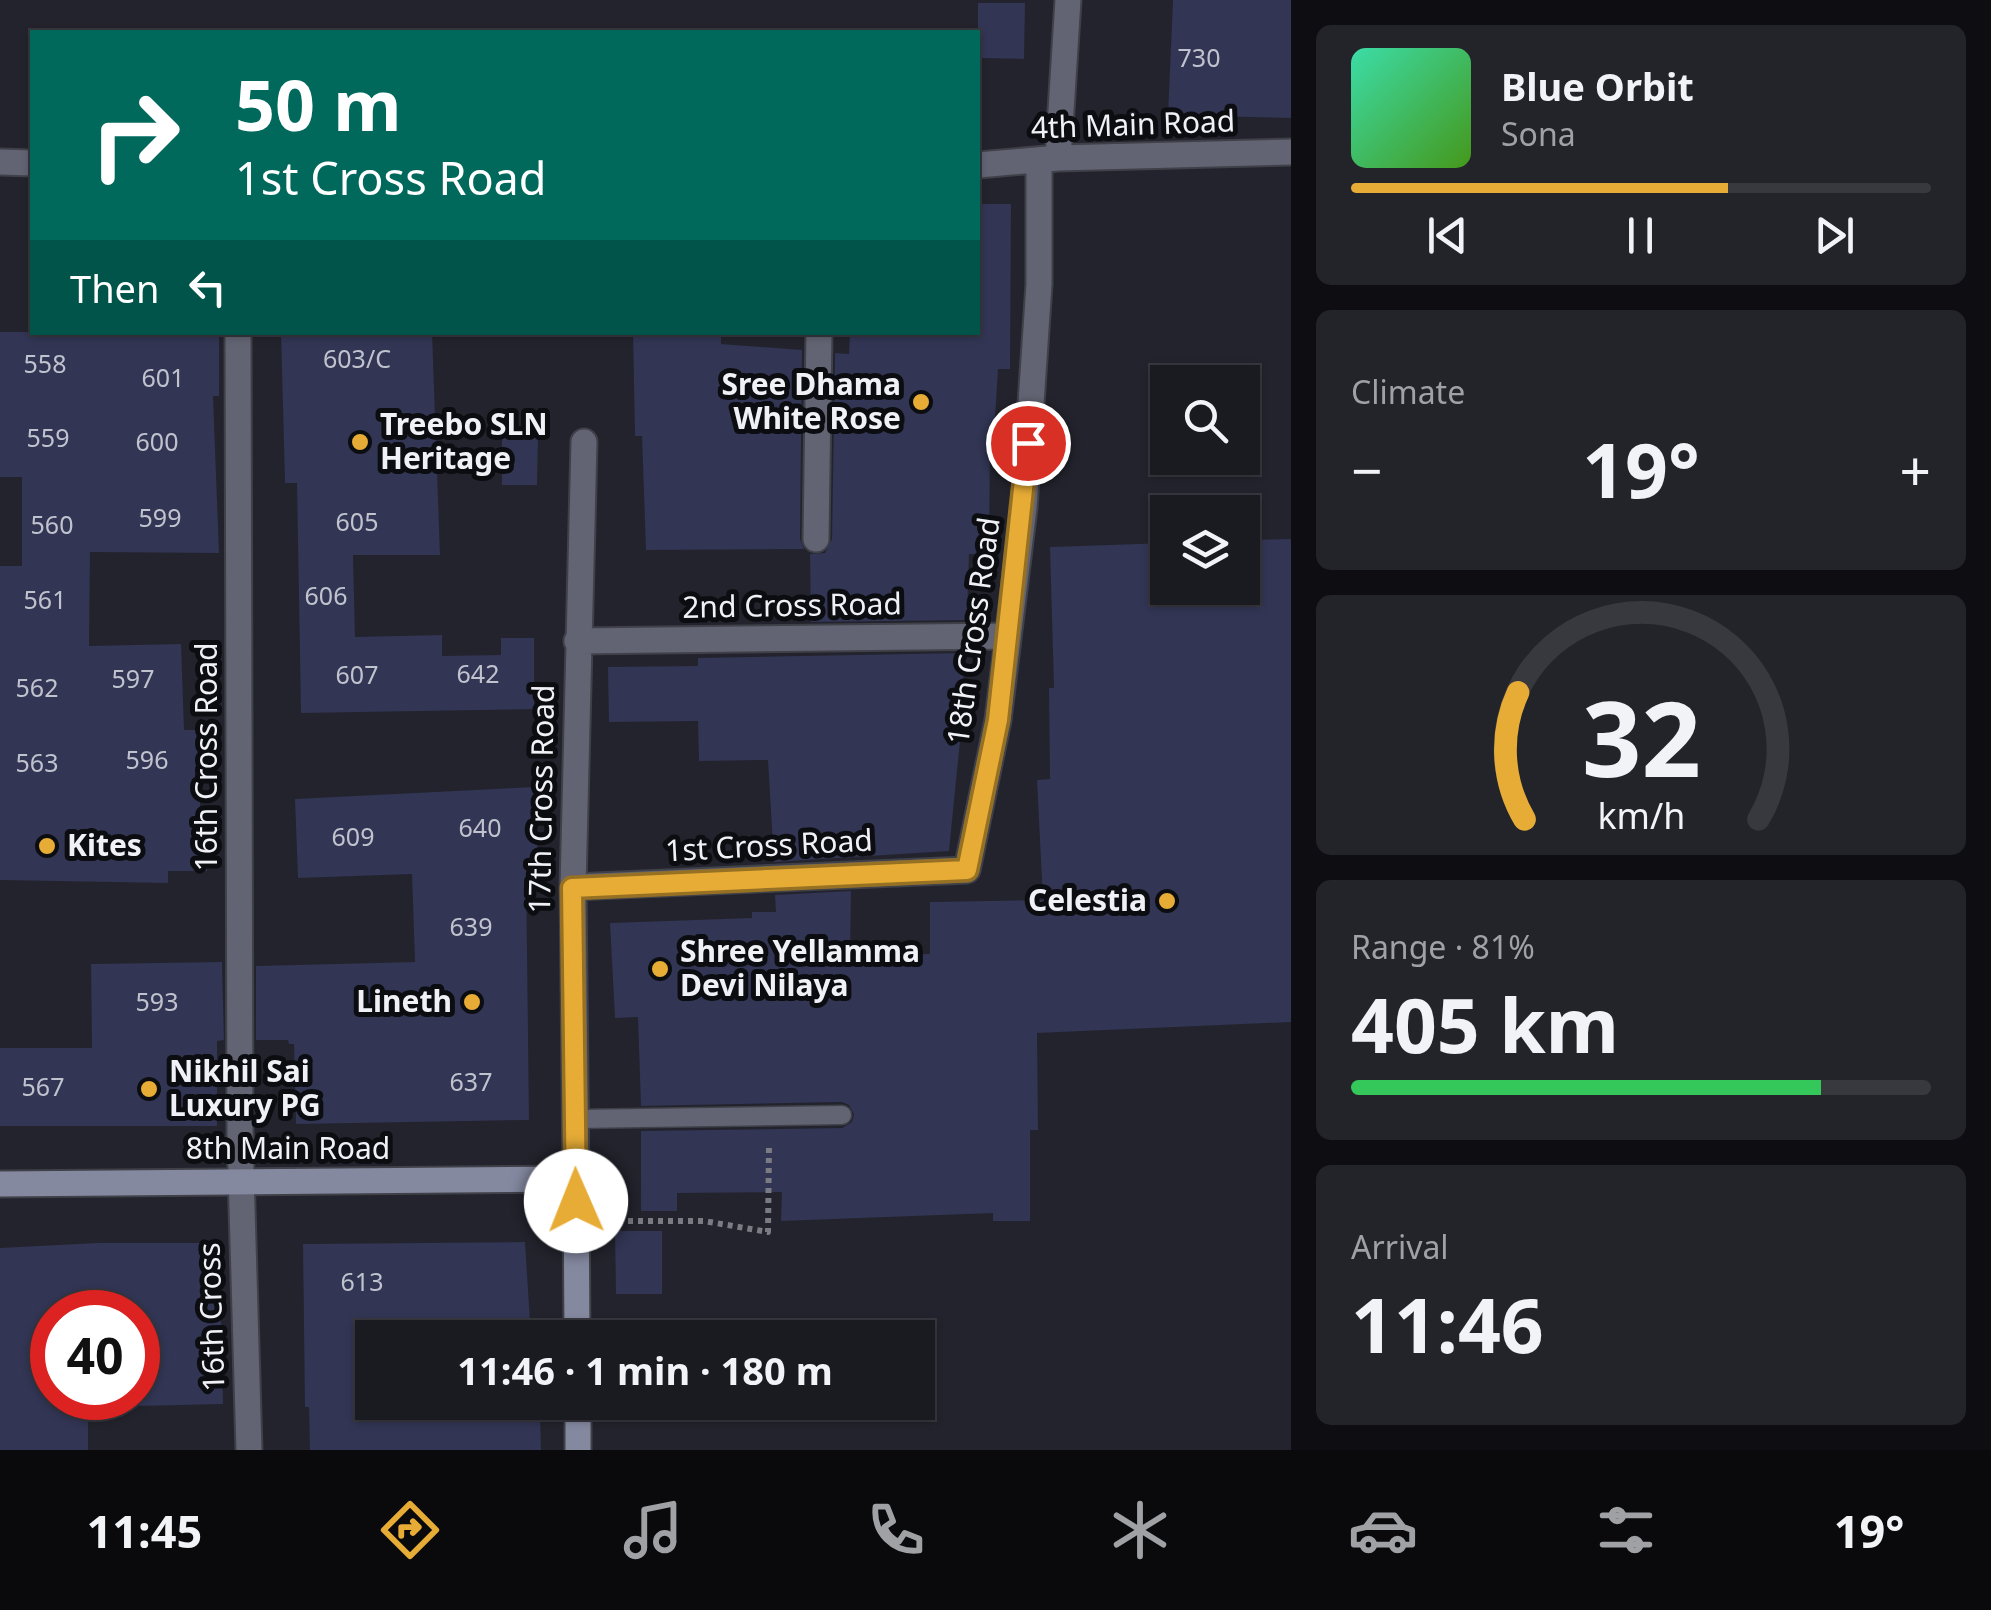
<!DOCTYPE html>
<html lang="en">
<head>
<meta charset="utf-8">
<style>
	:root { --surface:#1a1a21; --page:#23232a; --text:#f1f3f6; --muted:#9fa1a5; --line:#38383f; --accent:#e7ac36 }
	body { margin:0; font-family:"Noto Sans",sans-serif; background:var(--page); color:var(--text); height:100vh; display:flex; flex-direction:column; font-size:38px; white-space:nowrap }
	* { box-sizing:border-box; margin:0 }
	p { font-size:32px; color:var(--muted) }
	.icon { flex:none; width:55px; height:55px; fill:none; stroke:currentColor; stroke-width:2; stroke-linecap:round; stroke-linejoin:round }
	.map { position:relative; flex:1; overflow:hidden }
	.panel { display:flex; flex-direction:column; gap:25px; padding:25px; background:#0e0e12; width:700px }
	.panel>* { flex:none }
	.banner { position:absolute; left:30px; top:30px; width:950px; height:305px; border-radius:0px; box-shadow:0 2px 8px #0004,0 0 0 2px var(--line); background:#00695c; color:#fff; overflow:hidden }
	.controls { position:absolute; left:1150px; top:365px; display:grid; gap:20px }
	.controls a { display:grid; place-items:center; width:110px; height:110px; border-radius:0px; background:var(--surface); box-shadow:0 2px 8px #0004,0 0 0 2px var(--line); font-size:50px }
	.speed { position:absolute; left:30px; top:1290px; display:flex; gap:20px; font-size:50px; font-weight:700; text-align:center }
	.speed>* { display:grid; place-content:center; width:130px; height:130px; border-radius:50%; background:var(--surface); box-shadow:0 2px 8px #0004,0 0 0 2px var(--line); line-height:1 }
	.speed .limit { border:15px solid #d22; background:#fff; color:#111 }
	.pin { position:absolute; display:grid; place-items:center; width:85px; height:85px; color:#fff; margin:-42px; border:5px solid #fff; border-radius:50%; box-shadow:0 2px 10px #0007 }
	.me { position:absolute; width:110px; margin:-55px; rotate:359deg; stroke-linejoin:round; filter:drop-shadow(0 0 8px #0008) }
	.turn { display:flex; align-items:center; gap:35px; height:210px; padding:0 40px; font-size:45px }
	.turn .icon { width:130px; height:130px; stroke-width:2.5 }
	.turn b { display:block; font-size:70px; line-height:85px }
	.then { display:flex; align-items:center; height:95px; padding:0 40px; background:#0003; gap:20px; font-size:38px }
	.big { font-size:75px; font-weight:700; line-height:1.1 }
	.panel .card { flex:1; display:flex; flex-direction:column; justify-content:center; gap:15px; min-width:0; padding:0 35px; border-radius:15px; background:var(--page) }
	.panel .dial { align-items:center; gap:0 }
	.dial svg { height:260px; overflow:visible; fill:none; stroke:var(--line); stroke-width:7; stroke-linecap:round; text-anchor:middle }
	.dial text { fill:var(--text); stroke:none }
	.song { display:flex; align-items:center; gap:30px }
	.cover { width:120px; height:120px; border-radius:15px; background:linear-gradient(135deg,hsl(160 70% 55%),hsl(100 70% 35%)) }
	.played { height:10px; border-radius:5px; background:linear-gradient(90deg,var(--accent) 65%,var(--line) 65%) }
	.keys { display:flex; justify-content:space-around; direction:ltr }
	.heat { display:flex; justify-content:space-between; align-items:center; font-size:55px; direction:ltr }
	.charge { height:15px; border-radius:8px; background:linear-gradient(90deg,#34c759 81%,var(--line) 0) }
	.trip { position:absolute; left:355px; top:1320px; width:580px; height:100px; border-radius:0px; background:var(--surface); box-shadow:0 2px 8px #0004,0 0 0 2px var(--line); font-weight:700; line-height:100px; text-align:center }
	.menu { display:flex; height:160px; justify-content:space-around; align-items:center; background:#0a0a0d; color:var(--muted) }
	.menu .icon { width:70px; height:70px }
	.menu .active { color:var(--accent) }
	.menu b { font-size:45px; color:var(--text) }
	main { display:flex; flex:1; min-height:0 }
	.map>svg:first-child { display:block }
	.building { fill:#323553 }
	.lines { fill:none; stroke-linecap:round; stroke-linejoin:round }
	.lane-casing { stroke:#3f4048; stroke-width:21 }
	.street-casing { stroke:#3f4048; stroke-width:29 }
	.secondary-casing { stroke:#3f4048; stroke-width:29 }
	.path { stroke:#7a7b83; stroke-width:6; stroke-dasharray:5 5; stroke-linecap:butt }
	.lane { stroke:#626473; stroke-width:18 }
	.street { stroke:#626473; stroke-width:25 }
	.secondary { stroke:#8589a0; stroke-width:25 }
	.route-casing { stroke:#967023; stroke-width:25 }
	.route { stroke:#e7ac36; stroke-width:18 }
	.poi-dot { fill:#e7ac36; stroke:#0c0d10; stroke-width:4 }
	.labels { text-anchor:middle; stroke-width:10; stroke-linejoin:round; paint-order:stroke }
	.number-label { font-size:25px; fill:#c0c2ce }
	.street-label { font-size:30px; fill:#f0f1f7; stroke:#0c0d10 }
	.poi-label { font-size:30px; font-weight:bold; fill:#f0f1f7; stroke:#0c0d10; text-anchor:start }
</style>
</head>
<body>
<main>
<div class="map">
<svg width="1291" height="1450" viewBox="0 0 1291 1450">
	<rect width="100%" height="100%" fill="#22232c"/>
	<path class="building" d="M1173,0H1291V118L1168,115Z
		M978,3H1025L1024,59L978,58Z
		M978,204H1011L1010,369H998L994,435L990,434L989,554H969L967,620L811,622L810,554L825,553L832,539L835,353L849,354L850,332H978Z
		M0,332H219V396H213L219,553L90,552L89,646L181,644L184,730H200V809H207V871H168V883L0,880V566H22V477H0Z
		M281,332H432L440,555H353L355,637L442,635V656L501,655V638H534V709L301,713L297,483H285Z
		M633,332H721V344L802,350L800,539L804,549L646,550L642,436H635Z
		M502,438H538L537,485H502Z
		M1291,539V1022L1037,1033L1038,1130H1030V1221H993V1213L781,1221L782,1192L677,1193V1211H641V1131L842,1128L852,1122L854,1114L849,1105L842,1102L641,1106L638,1017L615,1018L610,923L752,918V912H776L775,895L851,891L850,955L930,954V902L1043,900L1037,780L1050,779L1049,688H1054L1050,547L1168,543V588H1242V540Z
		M963,653L964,741H960L949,851L774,862L768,760L699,761L698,721L609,722L608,667L698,666V658Z
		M535,787L538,866H526L529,1120L296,1124L294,1044H289L288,1040H256V966L415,962L412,874L298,878L295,799Z
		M222,962L224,1040L217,1041V1126H0V1048H92L91,964Z
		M615,1231H662V1294H616Z
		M525,1242L531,1338H372V1402H533V1412H540L541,1450H310L309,1407H305L303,1244Z
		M97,1243H219L223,1404L138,1406V1312H52V1398H88V1450H0V1248Z"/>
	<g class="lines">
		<g class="lane-casing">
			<path id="lane" d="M575,1119L842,1115"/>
		</g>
		<g class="street-casing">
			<path id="street" d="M1058,158L1068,0
				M0,162L32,163
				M978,165L1058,158L1291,152
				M238,332L240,1138L249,1450
				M816,539L819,332
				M577,641L1008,636
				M573,887L967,870L998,720L1024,508L1039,284V161
				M576,1179L573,887L584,442"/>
		</g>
		<g class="secondary-casing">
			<path id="secondary" d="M0,1184L576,1179L577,1338
				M578,1402V1450"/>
		</g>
		<path class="path" d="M608,1221H704L768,1232L769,1146"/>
		<use href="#lane" class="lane"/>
		<use href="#street" class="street"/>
		<use href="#secondary" class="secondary"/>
	</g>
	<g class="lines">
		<g class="route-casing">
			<path id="route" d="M576,1201L572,888L967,870L998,720L1028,443"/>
		</g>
		<use href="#route" class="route"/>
	</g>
	<g class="poi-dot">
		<circle cx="921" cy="402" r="10"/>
		<circle cx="360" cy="442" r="10"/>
		<circle cx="47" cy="846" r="10"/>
		<circle cx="1167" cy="901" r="10"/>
		<circle cx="660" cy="969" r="10"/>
		<circle cx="472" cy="1002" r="10"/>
		<circle cx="149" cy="1089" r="10"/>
	</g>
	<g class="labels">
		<g class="number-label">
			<text x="1199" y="67">730</text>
			<text x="357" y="368">603/C</text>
			<text x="45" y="373">558</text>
			<text x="163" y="387">601</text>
			<text x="48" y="447">559</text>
			<text x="157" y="451">600</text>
			<text x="160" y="527">599</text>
			<text x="357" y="531">605</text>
			<text x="52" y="534">560</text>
			<text x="326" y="605">606</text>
			<text x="45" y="609">561</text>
			<text x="478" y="683">642</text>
			<text x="357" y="684">607</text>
			<text x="133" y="688">597</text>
			<text x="37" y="697">562</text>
			<text x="147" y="769">596</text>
			<text x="37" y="772">563</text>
			<text x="480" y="837">640</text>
			<text x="353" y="846">609</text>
			<text x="471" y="936">639</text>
			<text x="157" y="1011">593</text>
			<text x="471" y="1091">637</text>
			<text x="43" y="1096">567</text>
			<text x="362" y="1291">613</text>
		</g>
		<g class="street-label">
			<text transform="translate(1133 125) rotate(-2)" y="10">4th Main Road</text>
			<text transform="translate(792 606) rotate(-1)" y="10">2nd Cross Road</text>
			<text transform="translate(974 631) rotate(-82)" y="10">18th Cross Road</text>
			<text transform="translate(207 757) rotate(-90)" y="10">16th Cross Road</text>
			<text transform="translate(542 799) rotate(-89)" y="10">17th Cross Road</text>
			<text transform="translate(769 846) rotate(-3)" y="10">1st Cross Road</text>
			<text x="288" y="1159">8th Main Road</text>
			<text transform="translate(212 1317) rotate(-92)" y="10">16th Cross</text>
		</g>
		<g class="poi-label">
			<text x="901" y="395" text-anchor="end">Sree Dhama<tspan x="901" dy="34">White Rose</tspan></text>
			<text x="380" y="435">Treebo SLN<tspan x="380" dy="34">Heritage</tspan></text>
			<text x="67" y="856">Kites</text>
			<text x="1147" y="911" text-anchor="end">Celestia</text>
			<text x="680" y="962">Shree Yellamma<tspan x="680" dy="34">Devi Nilaya</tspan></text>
			<text x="452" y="1012" text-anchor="end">Lineth</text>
			<text x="169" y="1082">Nikhil Sai<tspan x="169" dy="34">Luxury PG</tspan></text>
		</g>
	</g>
</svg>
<div class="controls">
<a><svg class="icon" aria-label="search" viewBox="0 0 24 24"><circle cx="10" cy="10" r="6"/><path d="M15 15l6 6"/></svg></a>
<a><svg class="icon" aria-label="layers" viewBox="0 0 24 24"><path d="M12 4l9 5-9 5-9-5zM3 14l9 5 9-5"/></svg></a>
</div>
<div class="speed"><div class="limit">40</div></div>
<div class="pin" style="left:1028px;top:443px;background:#d93025"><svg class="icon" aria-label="arrive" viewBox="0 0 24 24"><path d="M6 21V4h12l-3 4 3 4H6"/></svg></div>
<svg class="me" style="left:576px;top:1201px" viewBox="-20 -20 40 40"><circle r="19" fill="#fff"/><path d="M0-13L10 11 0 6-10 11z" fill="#e7ac36"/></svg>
<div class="trip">11:46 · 1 min · 180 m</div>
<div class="banner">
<div class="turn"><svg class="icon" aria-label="right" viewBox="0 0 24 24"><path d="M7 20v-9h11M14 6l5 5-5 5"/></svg><div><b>50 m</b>1st Cross Road</div></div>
<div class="then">Then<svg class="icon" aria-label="left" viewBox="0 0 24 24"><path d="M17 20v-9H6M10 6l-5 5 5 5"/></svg></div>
</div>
</div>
<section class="panel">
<div class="card">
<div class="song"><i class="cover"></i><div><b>Blue Orbit</b><p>Sona</p></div></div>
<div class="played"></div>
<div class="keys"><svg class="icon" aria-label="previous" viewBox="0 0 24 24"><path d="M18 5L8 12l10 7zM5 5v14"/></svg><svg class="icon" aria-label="pause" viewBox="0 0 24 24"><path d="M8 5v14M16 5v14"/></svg><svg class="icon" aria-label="next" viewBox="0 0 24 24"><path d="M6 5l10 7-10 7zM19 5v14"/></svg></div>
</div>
<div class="card"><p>Climate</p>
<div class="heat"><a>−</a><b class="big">19°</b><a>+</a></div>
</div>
<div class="card dial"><svg viewBox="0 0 100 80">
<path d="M14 69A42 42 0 1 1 86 69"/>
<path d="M14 69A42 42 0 0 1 12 30" stroke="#e7ac36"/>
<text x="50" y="56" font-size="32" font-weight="700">32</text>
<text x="50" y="72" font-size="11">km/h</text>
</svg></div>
<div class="card"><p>Range · 81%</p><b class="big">405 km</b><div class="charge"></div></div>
<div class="card"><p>Arrival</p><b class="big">11:46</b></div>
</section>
</main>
<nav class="menu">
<b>11:45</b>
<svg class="icon active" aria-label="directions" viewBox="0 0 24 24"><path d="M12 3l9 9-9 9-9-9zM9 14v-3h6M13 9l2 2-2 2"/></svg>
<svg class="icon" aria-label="music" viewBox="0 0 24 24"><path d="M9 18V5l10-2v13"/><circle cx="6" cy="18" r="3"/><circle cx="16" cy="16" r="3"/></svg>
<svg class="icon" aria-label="phone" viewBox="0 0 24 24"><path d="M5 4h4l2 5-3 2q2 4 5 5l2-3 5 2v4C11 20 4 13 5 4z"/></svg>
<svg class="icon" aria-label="climate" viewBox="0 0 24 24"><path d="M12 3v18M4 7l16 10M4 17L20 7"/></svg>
<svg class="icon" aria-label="car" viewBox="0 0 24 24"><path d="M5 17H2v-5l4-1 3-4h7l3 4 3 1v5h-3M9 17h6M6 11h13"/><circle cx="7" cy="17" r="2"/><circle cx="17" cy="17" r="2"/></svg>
<svg class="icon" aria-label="filters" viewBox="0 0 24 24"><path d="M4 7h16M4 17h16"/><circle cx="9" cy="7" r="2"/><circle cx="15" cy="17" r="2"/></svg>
<b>19°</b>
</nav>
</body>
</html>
